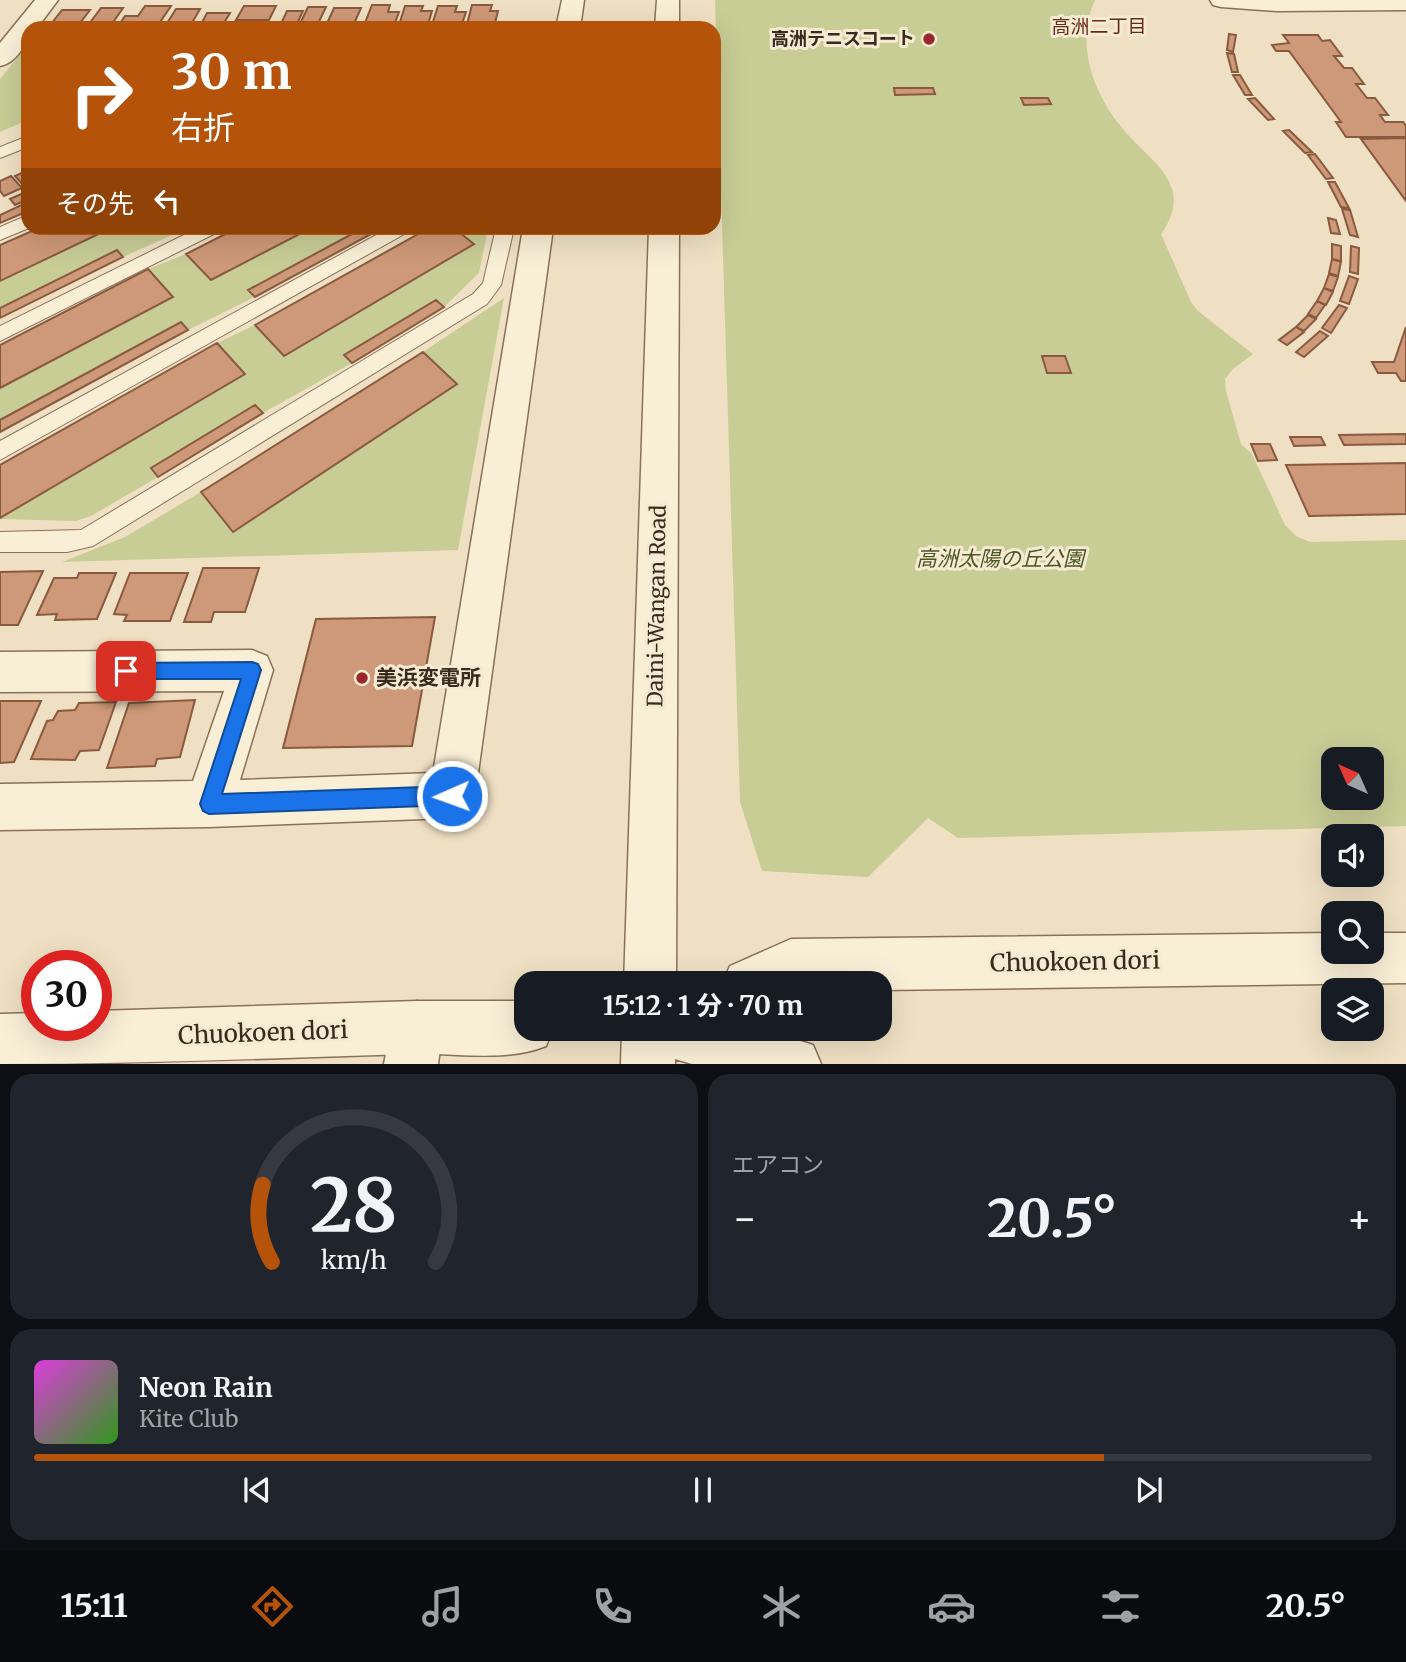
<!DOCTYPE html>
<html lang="ja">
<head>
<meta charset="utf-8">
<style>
	:root { --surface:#171b24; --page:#20242c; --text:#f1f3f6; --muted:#9ea1a6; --line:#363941; --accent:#b45309 }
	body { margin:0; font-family:Merriweather,"Noto Sans JP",serif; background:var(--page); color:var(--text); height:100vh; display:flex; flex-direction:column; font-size:26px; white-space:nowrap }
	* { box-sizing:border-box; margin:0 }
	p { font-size:23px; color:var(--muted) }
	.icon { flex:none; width:38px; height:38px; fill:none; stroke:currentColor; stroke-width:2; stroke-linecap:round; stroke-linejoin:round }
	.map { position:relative; height:1064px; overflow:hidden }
	.sheet { display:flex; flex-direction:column; gap:10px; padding:10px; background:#0d0f14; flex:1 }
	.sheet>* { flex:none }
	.guide { position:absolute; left:21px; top:21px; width:700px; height:214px; border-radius:21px; box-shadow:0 7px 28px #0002; background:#b45309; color:#fff; overflow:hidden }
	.needle { width:46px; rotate:315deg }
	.tools { position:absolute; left:1321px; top:747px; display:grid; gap:14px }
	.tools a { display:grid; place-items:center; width:63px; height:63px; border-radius:14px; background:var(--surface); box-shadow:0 7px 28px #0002; font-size:35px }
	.speed { position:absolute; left:21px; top:950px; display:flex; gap:14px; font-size:35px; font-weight:700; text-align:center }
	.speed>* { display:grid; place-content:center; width:91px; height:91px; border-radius:50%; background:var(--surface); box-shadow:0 7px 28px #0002; line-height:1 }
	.speed .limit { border:10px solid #d22; background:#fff; color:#111 }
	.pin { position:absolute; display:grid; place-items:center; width:60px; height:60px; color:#fff; margin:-30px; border-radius:14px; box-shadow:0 4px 10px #0006 }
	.me { position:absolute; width:77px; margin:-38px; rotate:268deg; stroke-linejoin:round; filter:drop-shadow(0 0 5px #0008) }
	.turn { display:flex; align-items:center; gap:24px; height:147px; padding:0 35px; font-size:32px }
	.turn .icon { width:91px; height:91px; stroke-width:2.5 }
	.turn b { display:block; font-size:49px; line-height:60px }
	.then { display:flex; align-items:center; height:66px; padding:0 35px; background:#0003; gap:14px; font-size:26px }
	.big { font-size:52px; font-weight:700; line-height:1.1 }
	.sheet .widget { flex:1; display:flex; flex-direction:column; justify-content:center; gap:10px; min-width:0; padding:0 24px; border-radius:21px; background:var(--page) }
	.sheet .dial { align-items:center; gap:0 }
	.dial svg { height:182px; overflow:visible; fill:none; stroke:var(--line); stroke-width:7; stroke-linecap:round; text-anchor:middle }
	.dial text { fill:var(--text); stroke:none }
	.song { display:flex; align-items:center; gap:21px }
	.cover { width:84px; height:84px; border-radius:10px; background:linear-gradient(135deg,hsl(300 70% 55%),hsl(110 70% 35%)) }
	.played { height:7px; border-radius:4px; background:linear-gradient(90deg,var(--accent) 80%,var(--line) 80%) }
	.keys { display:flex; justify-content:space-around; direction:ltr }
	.heat { display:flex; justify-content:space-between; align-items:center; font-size:38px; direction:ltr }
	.sheet .tiles { flex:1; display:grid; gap:10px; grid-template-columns:1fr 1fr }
	.widget:last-child { grid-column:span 2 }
	.trip { position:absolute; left:514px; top:971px; width:378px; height:70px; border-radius:21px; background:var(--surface); box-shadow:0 7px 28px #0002; font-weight:700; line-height:70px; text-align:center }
	.tab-bar { display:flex; height:112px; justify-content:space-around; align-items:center; background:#090b0e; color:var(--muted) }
	.tab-bar .icon { width:49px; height:49px }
	.tab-bar .on { color:var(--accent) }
	.tab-bar b { font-size:32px; color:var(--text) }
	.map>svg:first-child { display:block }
	.green { fill:#c8cd96; fill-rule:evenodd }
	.building { fill:#ce9978; stroke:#895a3f; stroke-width:2 }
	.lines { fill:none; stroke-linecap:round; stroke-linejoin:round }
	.service-casing { stroke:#897159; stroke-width:2 }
	.minor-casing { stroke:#897159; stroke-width:3 }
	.tertiary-casing { stroke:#897159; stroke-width:3 }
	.service { fill:#f9eed6; fill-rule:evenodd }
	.minor { fill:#f9eed6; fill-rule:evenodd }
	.tertiary { fill:#f9eed6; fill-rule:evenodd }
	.route { fill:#1a73e8; stroke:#114b97; stroke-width:2 }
	.poi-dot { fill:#99282c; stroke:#f6ebd2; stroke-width:2.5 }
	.labels { text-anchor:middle; stroke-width:6; stroke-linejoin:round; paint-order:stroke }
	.far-poi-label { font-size:18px; font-weight:bold; fill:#392a1e; stroke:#f6ebd2; text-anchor:end }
	.far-neighbourhood-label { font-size:19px; fill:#662a1c; stroke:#f6ebd2 }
	.park-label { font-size:21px; font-style:italic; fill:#4a5624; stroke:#f6ebd2 }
	.street-label { font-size:21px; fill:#392a1e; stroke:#f6ebd2 }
	.poi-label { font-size:21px; font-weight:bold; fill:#392a1e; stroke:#f6ebd2; text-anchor:start }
	.near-street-label { font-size:24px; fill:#392a1e; stroke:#f6ebd2 }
</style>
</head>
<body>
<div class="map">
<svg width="1406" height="1064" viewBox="0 0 1406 1064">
	<rect width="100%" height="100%" fill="#efe0c3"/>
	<path class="green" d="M715,0H1095C1073,49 1097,102 1131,138C1145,153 1166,169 1172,189C1177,205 1170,222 1161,234L1191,302L1198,311L1253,354L1233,369L1225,379L1226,391L1241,444L1252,454L1285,525L1296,536L1310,542L1406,540V826L958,838L928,818L868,877L762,871L740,802ZM1334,760H1372V798H1334Z
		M28,44V120L0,132V79Z
		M110,228H188L123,257L117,250L0,308V281Z
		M311,228H363L248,290L255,297L188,330L181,322L0,420V388L173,297L148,269L186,254L212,280Z
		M454,228L488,229L479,273L444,307L435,300L345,354L352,363L263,413L255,405L151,467L158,477L91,516L76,521L0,519L245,374L217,343L255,325L284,356L474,244Z
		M504,298L458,550L62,562L125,537L201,492L233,532L457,385L423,352Z"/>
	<path class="building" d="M372,5H390L388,12H399L393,28H363Z
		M472,5H492L490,11H498L494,27L466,28Z
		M145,6H171L156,28H117L125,16H138Z
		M244,6H276L269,20H236Z
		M405,6H423L421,11H432L427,28H398Z
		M438,6H457L455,12H466L461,27L431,28Z
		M308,7H326L316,28H298Z
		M101,8H123L109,28H86Z
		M334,8H361L353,26L325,28Z
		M176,9H200L189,28H164Z
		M62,10H90L76,28H48Z
		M287,11H303L295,28H279Z
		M207,13H230L221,28H199Z
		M236,20H269L265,28H232Z
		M1229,34L1236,35L1233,52L1227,50Z
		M1283,35H1318L1322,41L1330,40L1342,56H1334L1344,68H1352L1364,84H1356L1367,98H1375L1388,115H1380L1385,122H1403L1406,126V137H1346L1336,122H1341L1289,51H1276L1272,45L1289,43Z
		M1227,53L1234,54L1238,72H1232Z
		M1233,75H1240L1252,95H1245Z
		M894,88H933L935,94L895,95Z
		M1021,98H1048L1051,104L1024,105Z
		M1255,98L1274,119L1268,120L1248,99Z
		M1289,130L1312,152L1305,153L1283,131Z
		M1406,138V201L1361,139Z
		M1315,154L1333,178L1326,179L1308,155Z
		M28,170V186L25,187L15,176Z
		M11,176L22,188L4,196L0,191V181Z
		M1328,182H1335L1349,208L1341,207Z
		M28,191V199L15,205L10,199Z
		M28,202V211L0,223V215Z
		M1342,209L1350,210L1358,237L1350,235Z
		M1328,218L1336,220L1340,234L1331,233Z
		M39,228H111L0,281V245Z
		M237,228H311L211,280L186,254Z
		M363,228H382L255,297L248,290Z
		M429,228H454L474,244L284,356L255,325Z
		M1332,244L1341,246V261L1332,259Z
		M1351,246L1359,248L1358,274L1350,272Z
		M117,250L123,257L0,318V308Z
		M1332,259L1341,262L1338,276L1329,273Z
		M148,269L173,297L0,388V345Z
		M1329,274L1338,277L1333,291L1324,288Z
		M1349,276L1358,279L1349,304L1340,301Z
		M1324,288L1333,292L1326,305L1317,301Z
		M436,300L444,307L352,363L344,355Z
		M1317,301L1325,305L1316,318L1308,314Z
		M1339,305L1347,308L1331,333L1322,328Z
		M1308,315L1316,319L1304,331L1296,327Z
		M181,322L188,330L0,432V420Z
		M1296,327L1304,332L1287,345L1279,340Z
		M1406,327V381H1401L1396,373H1378L1372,362H1394Z
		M1320,331L1328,336L1304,357L1296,352Z
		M217,343L245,374L0,518V465Z
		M423,352L457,384L233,532L201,492Z
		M1042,356H1065L1071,373H1047Z
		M255,405L263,413L158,477L151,468Z
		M1406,434V444L1344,445L1339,435Z
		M1290,437H1321L1325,445L1294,446Z
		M1251,444H1270L1277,460L1258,461Z
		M1406,463V514L1309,516L1286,465Z
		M203,568H259L245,612H214L211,622H184Z
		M43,571L18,625H0V572Z
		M79,573H116L97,619L55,620L57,614L37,615L54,578H77Z
		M130,573H188L170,621H124L127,615L114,614Z
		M435,617L412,746L283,748L316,619Z
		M195,700L180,757L157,759L155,766L107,768L129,703Z
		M0,701H41L14,762L0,763Z
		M116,702L99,750L80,751L75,760L31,759L47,721L53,720L58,711L75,710L79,703Z"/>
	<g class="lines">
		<g class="service-casing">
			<path id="service" d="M28,136V147L0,158V147Z
				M28,215L29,228L0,240V227Z
				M198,228H221L218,232L0,341V326Z
				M389,228H411L408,232L0,460V441Z
				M496,228H514L501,285L487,304L93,546L67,552H0V532L81,530L473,294L483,283Z"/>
		</g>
		<g class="minor-casing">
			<path id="minor" d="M35,0H58L37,28H28C28,44 16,63 0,66V43Z
				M562,0H584L580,28H556Z
				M523,228H553L475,795L468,811L452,818L209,827L0,830V784L193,781L224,691L0,692V652L252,650L267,656L273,670L240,780L433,773Z
				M417,1001L436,1008L443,1027L438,1064H384L391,1027L398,1008Z"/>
		</g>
		<g class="tertiary-casing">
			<path id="tertiary" d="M657,0H679V28H655Z
				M1210,0H1406V10L1277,11L1221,7L1213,5Z
				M649,228H679L676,984H624Z
				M1334,933V952H1372V933H1406V983L880,990V984H722L730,966L791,939Z
				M417,1001H527V1029H553L546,1046C505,1063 453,1052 409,1054C273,1058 136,1064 0,1064V1014L37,1013V1026H96V1011Z
				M622,1029H763L813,1045L821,1064H692L675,1059V1064H621Z"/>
		</g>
		<use href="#service" class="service"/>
		<use href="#minor" class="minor"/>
		<use href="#tertiary" class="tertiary"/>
	</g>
	<path class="route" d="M252,662L258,664L261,670L222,794L452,786L459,789L462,796L459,802L452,805L209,814L203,811L200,804L241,679H126L120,677L117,671L120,665L126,663Z"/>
	<g class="poi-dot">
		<circle cx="929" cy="39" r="7"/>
		<circle cx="362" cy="678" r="7"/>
	</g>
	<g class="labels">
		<g class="far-poi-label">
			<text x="915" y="45">高洲テニスコート</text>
		</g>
		<g class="far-neighbourhood-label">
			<text x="1099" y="33">高洲二丁目</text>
		</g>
		<g class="park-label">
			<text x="1000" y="566">高洲太陽の丘公園</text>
		</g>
		<g class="street-label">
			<text transform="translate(657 606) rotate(-89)" y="7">Daini-Wangan Road</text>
		</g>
		<g class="poi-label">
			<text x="376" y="685">美浜変電所</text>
		</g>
		<g class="near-street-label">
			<text transform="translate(1075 962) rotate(-1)" y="8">Chuokoen dori</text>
			<text transform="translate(263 1033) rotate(-2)" y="8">Chuokoen dori</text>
		</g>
	</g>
</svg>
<div class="tools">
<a><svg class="needle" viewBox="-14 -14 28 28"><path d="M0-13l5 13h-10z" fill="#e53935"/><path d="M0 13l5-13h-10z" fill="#9ea1a6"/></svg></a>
<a><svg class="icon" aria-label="sound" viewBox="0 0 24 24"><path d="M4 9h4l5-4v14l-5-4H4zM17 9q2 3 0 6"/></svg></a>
<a><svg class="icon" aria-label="search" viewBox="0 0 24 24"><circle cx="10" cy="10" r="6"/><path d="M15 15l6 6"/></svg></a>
<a><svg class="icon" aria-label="layers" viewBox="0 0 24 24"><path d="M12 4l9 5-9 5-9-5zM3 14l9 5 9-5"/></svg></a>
</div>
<div class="speed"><div class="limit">30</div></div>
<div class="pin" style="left:126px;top:671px;background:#d93025"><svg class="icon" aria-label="arrive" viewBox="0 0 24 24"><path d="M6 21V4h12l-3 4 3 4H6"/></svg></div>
<svg class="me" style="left:452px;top:796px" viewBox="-20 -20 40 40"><circle r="17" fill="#1a73e8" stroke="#fff" stroke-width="3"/><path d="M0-11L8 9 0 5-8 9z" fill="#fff"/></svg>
<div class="trip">15:12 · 1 分 · 70 m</div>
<div class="guide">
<div class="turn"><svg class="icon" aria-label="right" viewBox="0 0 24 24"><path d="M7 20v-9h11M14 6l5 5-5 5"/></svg><div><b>30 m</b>右折</div></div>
<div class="then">その先<svg class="icon" aria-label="left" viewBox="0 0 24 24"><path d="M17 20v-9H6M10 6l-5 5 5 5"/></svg></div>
</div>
</div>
<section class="sheet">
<div class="tiles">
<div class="widget dial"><svg viewBox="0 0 100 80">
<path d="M14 69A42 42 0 1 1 86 69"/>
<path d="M14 69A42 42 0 0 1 10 35" stroke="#b45309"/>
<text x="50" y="56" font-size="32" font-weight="700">28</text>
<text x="50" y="72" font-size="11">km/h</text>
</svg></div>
<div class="widget"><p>エアコン</p>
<div class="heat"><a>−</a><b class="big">20.5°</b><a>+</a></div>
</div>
<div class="widget">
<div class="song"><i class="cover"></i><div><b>Neon Rain</b><p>Kite Club</p></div></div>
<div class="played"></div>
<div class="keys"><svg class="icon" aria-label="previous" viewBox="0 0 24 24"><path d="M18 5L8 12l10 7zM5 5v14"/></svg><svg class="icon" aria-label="pause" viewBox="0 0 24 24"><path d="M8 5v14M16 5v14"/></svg><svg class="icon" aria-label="next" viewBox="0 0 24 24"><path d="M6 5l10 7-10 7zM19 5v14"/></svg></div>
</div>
</div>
</section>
<nav class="tab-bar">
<b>15:11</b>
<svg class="icon on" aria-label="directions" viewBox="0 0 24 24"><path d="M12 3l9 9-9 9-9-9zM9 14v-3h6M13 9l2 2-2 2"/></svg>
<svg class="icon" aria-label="music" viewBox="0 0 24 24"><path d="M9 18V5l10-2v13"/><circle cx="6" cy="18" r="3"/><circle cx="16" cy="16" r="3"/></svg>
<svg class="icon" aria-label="phone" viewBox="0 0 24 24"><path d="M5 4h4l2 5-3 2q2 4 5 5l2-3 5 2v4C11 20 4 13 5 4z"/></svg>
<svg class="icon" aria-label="climate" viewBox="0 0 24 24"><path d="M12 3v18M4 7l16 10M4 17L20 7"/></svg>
<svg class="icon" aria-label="car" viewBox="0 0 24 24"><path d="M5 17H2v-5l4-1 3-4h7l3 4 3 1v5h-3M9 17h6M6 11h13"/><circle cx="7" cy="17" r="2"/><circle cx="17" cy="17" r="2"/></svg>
<svg class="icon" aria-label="filters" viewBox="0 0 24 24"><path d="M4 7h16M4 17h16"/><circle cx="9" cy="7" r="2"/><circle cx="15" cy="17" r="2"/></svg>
<b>20.5°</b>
</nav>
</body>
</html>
